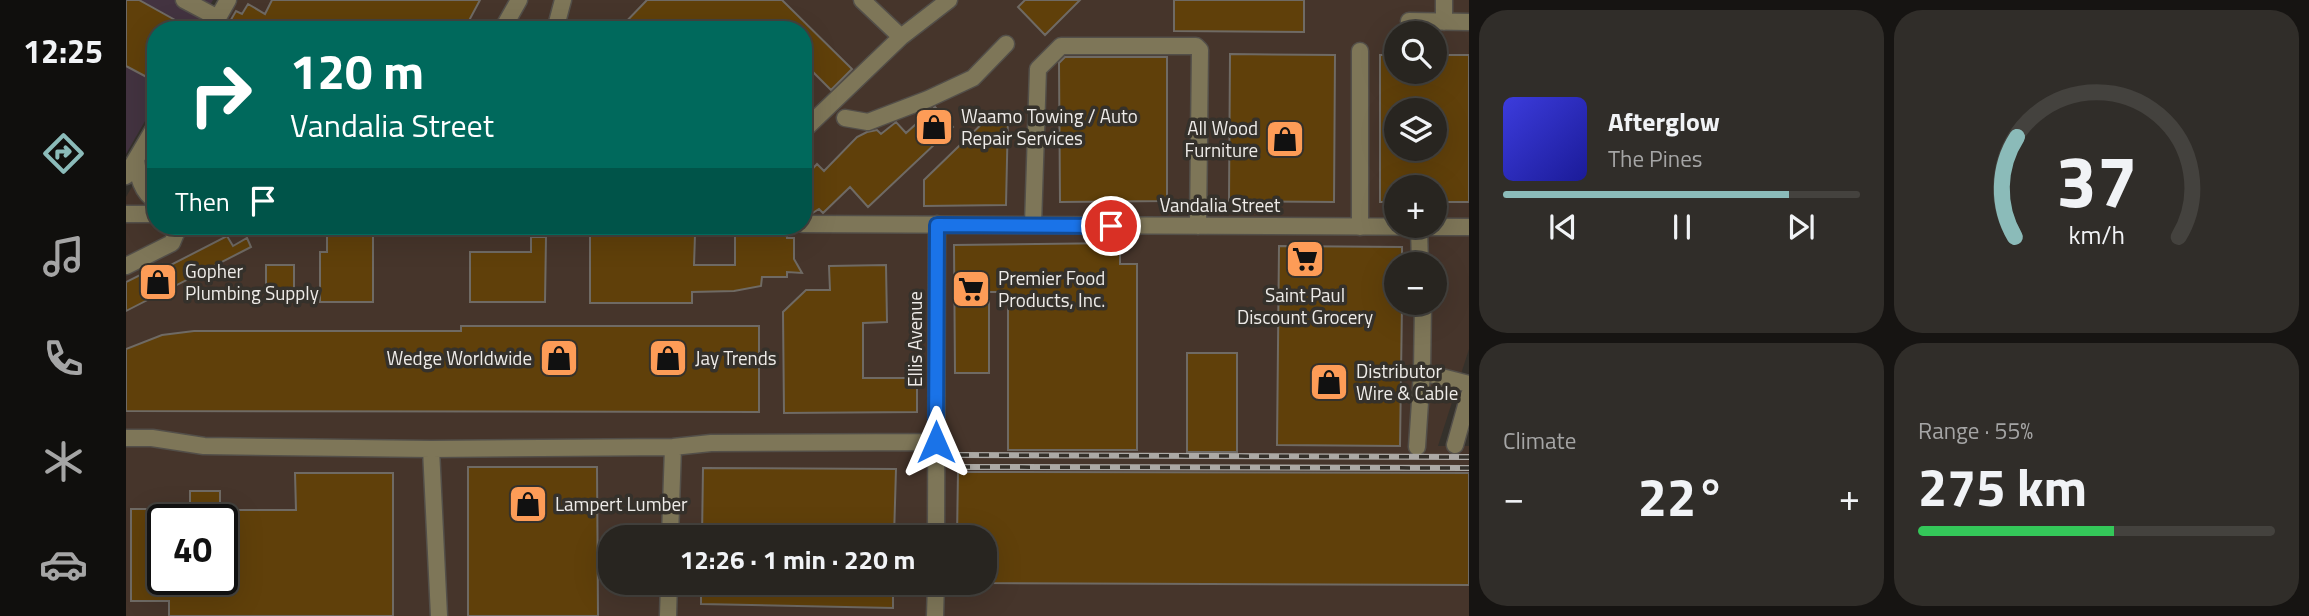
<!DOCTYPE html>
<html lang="en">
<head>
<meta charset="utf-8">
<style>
	:root { --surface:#282520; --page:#302d29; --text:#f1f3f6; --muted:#a5a5a5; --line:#44423e; --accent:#8bbbb9 }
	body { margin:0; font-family:"Titillium Web",sans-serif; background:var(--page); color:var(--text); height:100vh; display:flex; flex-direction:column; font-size:26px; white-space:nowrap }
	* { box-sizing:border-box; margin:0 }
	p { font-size:23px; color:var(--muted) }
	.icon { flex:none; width:38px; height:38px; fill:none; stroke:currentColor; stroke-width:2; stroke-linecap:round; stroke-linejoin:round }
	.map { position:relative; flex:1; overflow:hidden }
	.details { display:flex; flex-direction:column; gap:10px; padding:10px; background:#161412; width:840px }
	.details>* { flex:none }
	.top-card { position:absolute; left:21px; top:21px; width:665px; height:214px; border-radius:28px; box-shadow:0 7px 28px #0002,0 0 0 2px var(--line); background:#00695c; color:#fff; overflow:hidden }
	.controls { position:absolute; left:1258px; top:21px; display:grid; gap:14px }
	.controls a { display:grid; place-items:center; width:63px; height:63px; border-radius:50%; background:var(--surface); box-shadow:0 7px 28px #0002,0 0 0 2px var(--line); font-size:35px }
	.speed { position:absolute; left:21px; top:504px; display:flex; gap:14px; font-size:35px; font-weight:700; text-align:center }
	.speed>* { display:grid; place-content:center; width:91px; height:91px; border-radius:50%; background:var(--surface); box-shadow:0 7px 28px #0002,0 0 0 2px var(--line); line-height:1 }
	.speed .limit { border:4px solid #111; border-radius:10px; background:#fff; color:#111 }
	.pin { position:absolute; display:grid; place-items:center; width:60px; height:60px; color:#fff; margin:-30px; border:4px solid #fff; border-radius:50%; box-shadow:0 2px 7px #0007 }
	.me { position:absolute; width:77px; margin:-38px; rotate:0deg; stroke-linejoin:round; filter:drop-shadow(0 0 5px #0008) }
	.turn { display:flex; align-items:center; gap:24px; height:147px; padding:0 28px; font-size:32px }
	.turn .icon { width:91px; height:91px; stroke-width:2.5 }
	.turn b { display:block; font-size:49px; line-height:60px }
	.then { display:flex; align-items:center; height:66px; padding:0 28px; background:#0003; gap:14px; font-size:26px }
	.big { font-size:52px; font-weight:700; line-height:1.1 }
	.details .tile { flex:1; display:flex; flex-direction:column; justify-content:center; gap:10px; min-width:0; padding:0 24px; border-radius:28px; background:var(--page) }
	.details .dial { align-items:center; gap:0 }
	.dial svg { height:182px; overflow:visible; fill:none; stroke:var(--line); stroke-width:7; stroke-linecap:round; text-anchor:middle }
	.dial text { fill:var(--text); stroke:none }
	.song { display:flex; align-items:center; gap:21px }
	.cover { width:84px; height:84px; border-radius:10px; background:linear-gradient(135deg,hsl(240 70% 55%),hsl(240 70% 35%)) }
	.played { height:7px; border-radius:4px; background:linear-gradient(90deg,var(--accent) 80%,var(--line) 80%) }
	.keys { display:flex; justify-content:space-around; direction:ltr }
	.heat { display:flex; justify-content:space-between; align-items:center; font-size:38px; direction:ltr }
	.charge { height:10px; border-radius:5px; background:linear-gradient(90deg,#34c759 55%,var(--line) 0) }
	.details .tiles { flex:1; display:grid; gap:10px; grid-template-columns:repeat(2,1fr) }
	.trip { position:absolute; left:472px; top:525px; width:399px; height:70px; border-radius:28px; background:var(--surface); box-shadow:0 7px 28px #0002,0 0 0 2px var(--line); font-weight:700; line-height:70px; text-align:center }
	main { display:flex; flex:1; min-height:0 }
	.dock { display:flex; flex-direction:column; width:126px; justify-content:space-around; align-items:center; background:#100f0d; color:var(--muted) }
	.dock .icon { width:49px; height:49px }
	.dock .current { color:var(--accent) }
	.dock b { font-size:32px; color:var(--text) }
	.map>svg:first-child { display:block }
	.commercial { fill:#433340 }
	.industrial { fill:#46352b; fill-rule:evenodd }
	.building { fill:#60400a; stroke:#6f6a64; stroke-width:2; fill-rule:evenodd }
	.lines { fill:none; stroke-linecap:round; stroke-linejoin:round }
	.minor-casing { stroke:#534f49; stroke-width:19 }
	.minor { stroke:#7e7658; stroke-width:16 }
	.rail-casing { stroke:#aca9a5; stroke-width:6 }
	.rail { stroke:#35312b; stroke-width:3.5; stroke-dasharray:10; stroke-linecap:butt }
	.route-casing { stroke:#114b97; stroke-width:18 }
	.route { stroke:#1a73e8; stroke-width:12 }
	.labels { text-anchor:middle; stroke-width:7; stroke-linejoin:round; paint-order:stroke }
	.poi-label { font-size:19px; fill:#eeebe8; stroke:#35312b; text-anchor:start }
	.street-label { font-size:19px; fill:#eeebe8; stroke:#35312b }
</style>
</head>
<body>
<main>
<nav class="dock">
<b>12:25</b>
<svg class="icon current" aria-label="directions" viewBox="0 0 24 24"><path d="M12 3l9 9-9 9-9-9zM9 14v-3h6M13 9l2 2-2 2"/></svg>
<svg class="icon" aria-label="music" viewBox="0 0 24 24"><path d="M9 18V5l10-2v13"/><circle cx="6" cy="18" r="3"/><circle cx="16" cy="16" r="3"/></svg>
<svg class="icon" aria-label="phone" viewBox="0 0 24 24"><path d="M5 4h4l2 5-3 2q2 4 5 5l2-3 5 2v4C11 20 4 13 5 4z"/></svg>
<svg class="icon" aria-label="climate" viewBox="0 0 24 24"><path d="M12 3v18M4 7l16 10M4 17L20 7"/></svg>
<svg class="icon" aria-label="car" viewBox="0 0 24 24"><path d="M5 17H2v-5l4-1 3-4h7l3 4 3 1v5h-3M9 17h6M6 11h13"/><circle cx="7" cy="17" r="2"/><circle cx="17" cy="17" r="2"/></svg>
</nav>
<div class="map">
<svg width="1343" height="616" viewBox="0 0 1343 616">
	<rect width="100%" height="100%" fill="#35312b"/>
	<path class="commercial" d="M0,0H87L70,30H30V102L0,154Z"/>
	<path class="industrial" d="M112,0H1343V349L1312,446H1343V616H0V197L30,145V226H677V30H95ZM1270,33H1309V72H1270ZM1270,110H1309V149H1270ZM1270,187H1309V226H1270ZM1270,264H1309V303H1270ZM37,520H96V579H37ZM485,537H859V583H485Z"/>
	<path class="building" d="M0,0H13L67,30H30V82L0,66Z
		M146,0H354L338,30H99L110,11L116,14L122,4L139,14Z
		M521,0H656L726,69L705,90L677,62V30H644L635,21L626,30H492Z
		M899,0H954L919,35L892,7Z
		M1048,0H1178V32L1048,31Z
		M1104,54L1209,55L1208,202L1103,201Z
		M1254,55H1270V72H1309V55H1343V202H1309V187H1270V202H1254ZM1270,110H1309V149H1270Z
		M939,57H1041V201L934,202L933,63Z
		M809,107L827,127L742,207L724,187L697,213L693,209L685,214L677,204V179L691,164L698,171L731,137L741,132L751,130L755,134L770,122L780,133Z
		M867,113L882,115L880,205L798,206V180Z
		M464,234L569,235L568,265H609V235L661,236V238H668V259L676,273L661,272V277H636L635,286L608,291L566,292V303H464Z
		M101,236L107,246L121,238L125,247L0,311V282L36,264L39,268Z
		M201,236H247V302H194V252H201Z
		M405,237H420L419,302H344V252H405Z
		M994,243V264H1011V450H882V292H863V373H829L828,245Z
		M1153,246L1276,247V264H1270V303H1276L1274,446L1151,445Z
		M140,265H168V298L140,299Z
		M760,265L761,322L737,323V378H791V412L658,413L657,312L680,290H704L703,266Z
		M335,326H633V412L0,411V349L36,335L68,331H335Z
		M1061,353H1111V452H1061Z
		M342,467H471L472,616H342Z
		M577,468L770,469L768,537H576Z
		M832,472L1343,473V585L859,583V537H831Z
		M169,473H267V616H43V601H5V509H64V491H94V510H170ZM37,520H96V579H37Z
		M575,583H767V608L575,604Z"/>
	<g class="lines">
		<g class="minor-casing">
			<path id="minor" d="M58,0L92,18
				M736,0L775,37
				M1318,0V22
				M1283,21L1343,22
				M85,30L102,0
				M376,30L393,0
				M429,30L437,0
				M1234,51V227
				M719,118L742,122L802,99L847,78L880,44
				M677,131L775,37L823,0
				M10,159C12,176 15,192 30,201
				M0,176L30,125
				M0,214H30
				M677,224L1343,227
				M907,225L912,69L935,46H1070L1074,50L1072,226
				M1293,228L1294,264
				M0,266L46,243L53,226
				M1297,303L1296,372L1343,384
				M0,438H26L78,446L305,449L547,447L585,443L810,442
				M1329,445L1343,395
				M1291,447L1296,372
				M305,449L313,616
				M544,537L547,447
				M810,537L811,224
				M542,616L543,583
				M809,616L810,583"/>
		</g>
		<use href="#minor" class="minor"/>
		<g class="rail-casing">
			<path id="rail" d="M833,455L1343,457
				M834,467L1343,468"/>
		</g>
		<use href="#rail" class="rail"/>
	</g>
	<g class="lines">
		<g class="route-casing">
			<path id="route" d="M810,442L811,225L985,226"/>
		</g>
		<use href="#route" class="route"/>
	</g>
	<defs>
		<g id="shop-square" transform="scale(2.0125)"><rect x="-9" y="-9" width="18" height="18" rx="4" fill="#fd9c57" stroke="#35312b"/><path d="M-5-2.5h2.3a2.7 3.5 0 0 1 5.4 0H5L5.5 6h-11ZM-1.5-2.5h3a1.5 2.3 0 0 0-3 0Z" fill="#111"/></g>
		<g id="supermarket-square" transform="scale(2.0125)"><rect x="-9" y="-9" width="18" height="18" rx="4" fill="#fd9c57" stroke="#35312b"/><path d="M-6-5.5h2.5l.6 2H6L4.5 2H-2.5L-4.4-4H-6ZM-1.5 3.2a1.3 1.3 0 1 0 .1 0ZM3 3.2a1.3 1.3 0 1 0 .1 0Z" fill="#111"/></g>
	</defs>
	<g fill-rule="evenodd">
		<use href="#shop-square" x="808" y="127"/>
		<use href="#shop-square" x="1159" y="139"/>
		<use href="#supermarket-square" x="1179" y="259"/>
		<use href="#shop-square" x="32" y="282"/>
		<use href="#supermarket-square" x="845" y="289"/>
		<use href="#shop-square" x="433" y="358"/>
		<use href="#shop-square" x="542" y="358"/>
		<use href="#shop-square" x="1203" y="382"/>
		<use href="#shop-square" x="402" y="504"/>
	</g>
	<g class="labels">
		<g class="poi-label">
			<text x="835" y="123">Waamo Towing / Auto<tspan x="835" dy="22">Repair Services</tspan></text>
			<text x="1132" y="135" text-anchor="end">All Wood<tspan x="1132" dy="22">Furniture</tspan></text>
			<text x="59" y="278">Gopher<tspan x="59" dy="22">Plumbing Supply</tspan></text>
			<text x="872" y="285">Premier Food<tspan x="872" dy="22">Products, Inc.</tspan></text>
			<text x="1179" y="302" text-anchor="middle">Saint Paul<tspan x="1179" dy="22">Discount Grocery</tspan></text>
			<text x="406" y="365" text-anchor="end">Wedge Worldwide</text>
			<text x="569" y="365">Jay Trends</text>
			<text x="1230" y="378">Distributor<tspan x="1230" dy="22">Wire &amp; Cable</tspan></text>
			<text x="429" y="511">Lampert Lumber</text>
		</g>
		<g class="street-label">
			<text x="1094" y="212">Vandalia Street</text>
			<text transform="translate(789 339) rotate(-90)" y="7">Ellis Avenue</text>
		</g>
	</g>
</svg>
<div class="controls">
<a><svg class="icon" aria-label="search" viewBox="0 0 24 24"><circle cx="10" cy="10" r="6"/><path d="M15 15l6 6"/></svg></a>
<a><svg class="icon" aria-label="layers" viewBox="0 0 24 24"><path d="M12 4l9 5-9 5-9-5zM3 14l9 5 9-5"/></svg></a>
<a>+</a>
<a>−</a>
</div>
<div class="speed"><div class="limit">40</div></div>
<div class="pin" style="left:985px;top:226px;background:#d93025"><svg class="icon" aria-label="arrive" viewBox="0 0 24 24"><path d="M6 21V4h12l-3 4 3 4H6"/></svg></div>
<svg class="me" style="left:810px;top:442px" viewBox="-20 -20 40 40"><path d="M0-17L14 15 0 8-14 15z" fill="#1a73e8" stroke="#fff" stroke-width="4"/></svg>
<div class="trip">12:26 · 1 min · 220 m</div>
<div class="top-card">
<div class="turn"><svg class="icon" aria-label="right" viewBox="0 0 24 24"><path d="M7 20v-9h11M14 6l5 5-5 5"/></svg><div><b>120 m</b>Vandalia Street</div></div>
<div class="then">Then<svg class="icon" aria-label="arrive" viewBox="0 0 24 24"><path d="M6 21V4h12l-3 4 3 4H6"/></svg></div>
</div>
</div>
<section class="details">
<div class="tiles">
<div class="tile">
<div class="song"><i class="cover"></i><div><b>Afterglow</b><p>The Pines</p></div></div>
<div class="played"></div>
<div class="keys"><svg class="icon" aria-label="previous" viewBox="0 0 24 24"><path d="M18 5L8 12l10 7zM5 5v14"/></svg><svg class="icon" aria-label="pause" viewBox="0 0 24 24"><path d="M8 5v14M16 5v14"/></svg><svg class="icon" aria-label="next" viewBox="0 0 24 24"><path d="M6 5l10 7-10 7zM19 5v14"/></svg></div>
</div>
<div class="tile dial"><svg viewBox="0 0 100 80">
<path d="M14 69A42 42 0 1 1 86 69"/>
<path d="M14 69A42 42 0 0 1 15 25" stroke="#8bbbb9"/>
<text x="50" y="56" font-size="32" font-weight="700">37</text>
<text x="50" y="72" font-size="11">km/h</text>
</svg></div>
<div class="tile"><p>Climate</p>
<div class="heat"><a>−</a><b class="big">22°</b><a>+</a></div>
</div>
<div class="tile"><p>Range · 55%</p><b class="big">275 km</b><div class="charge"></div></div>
</div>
</section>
</main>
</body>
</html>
